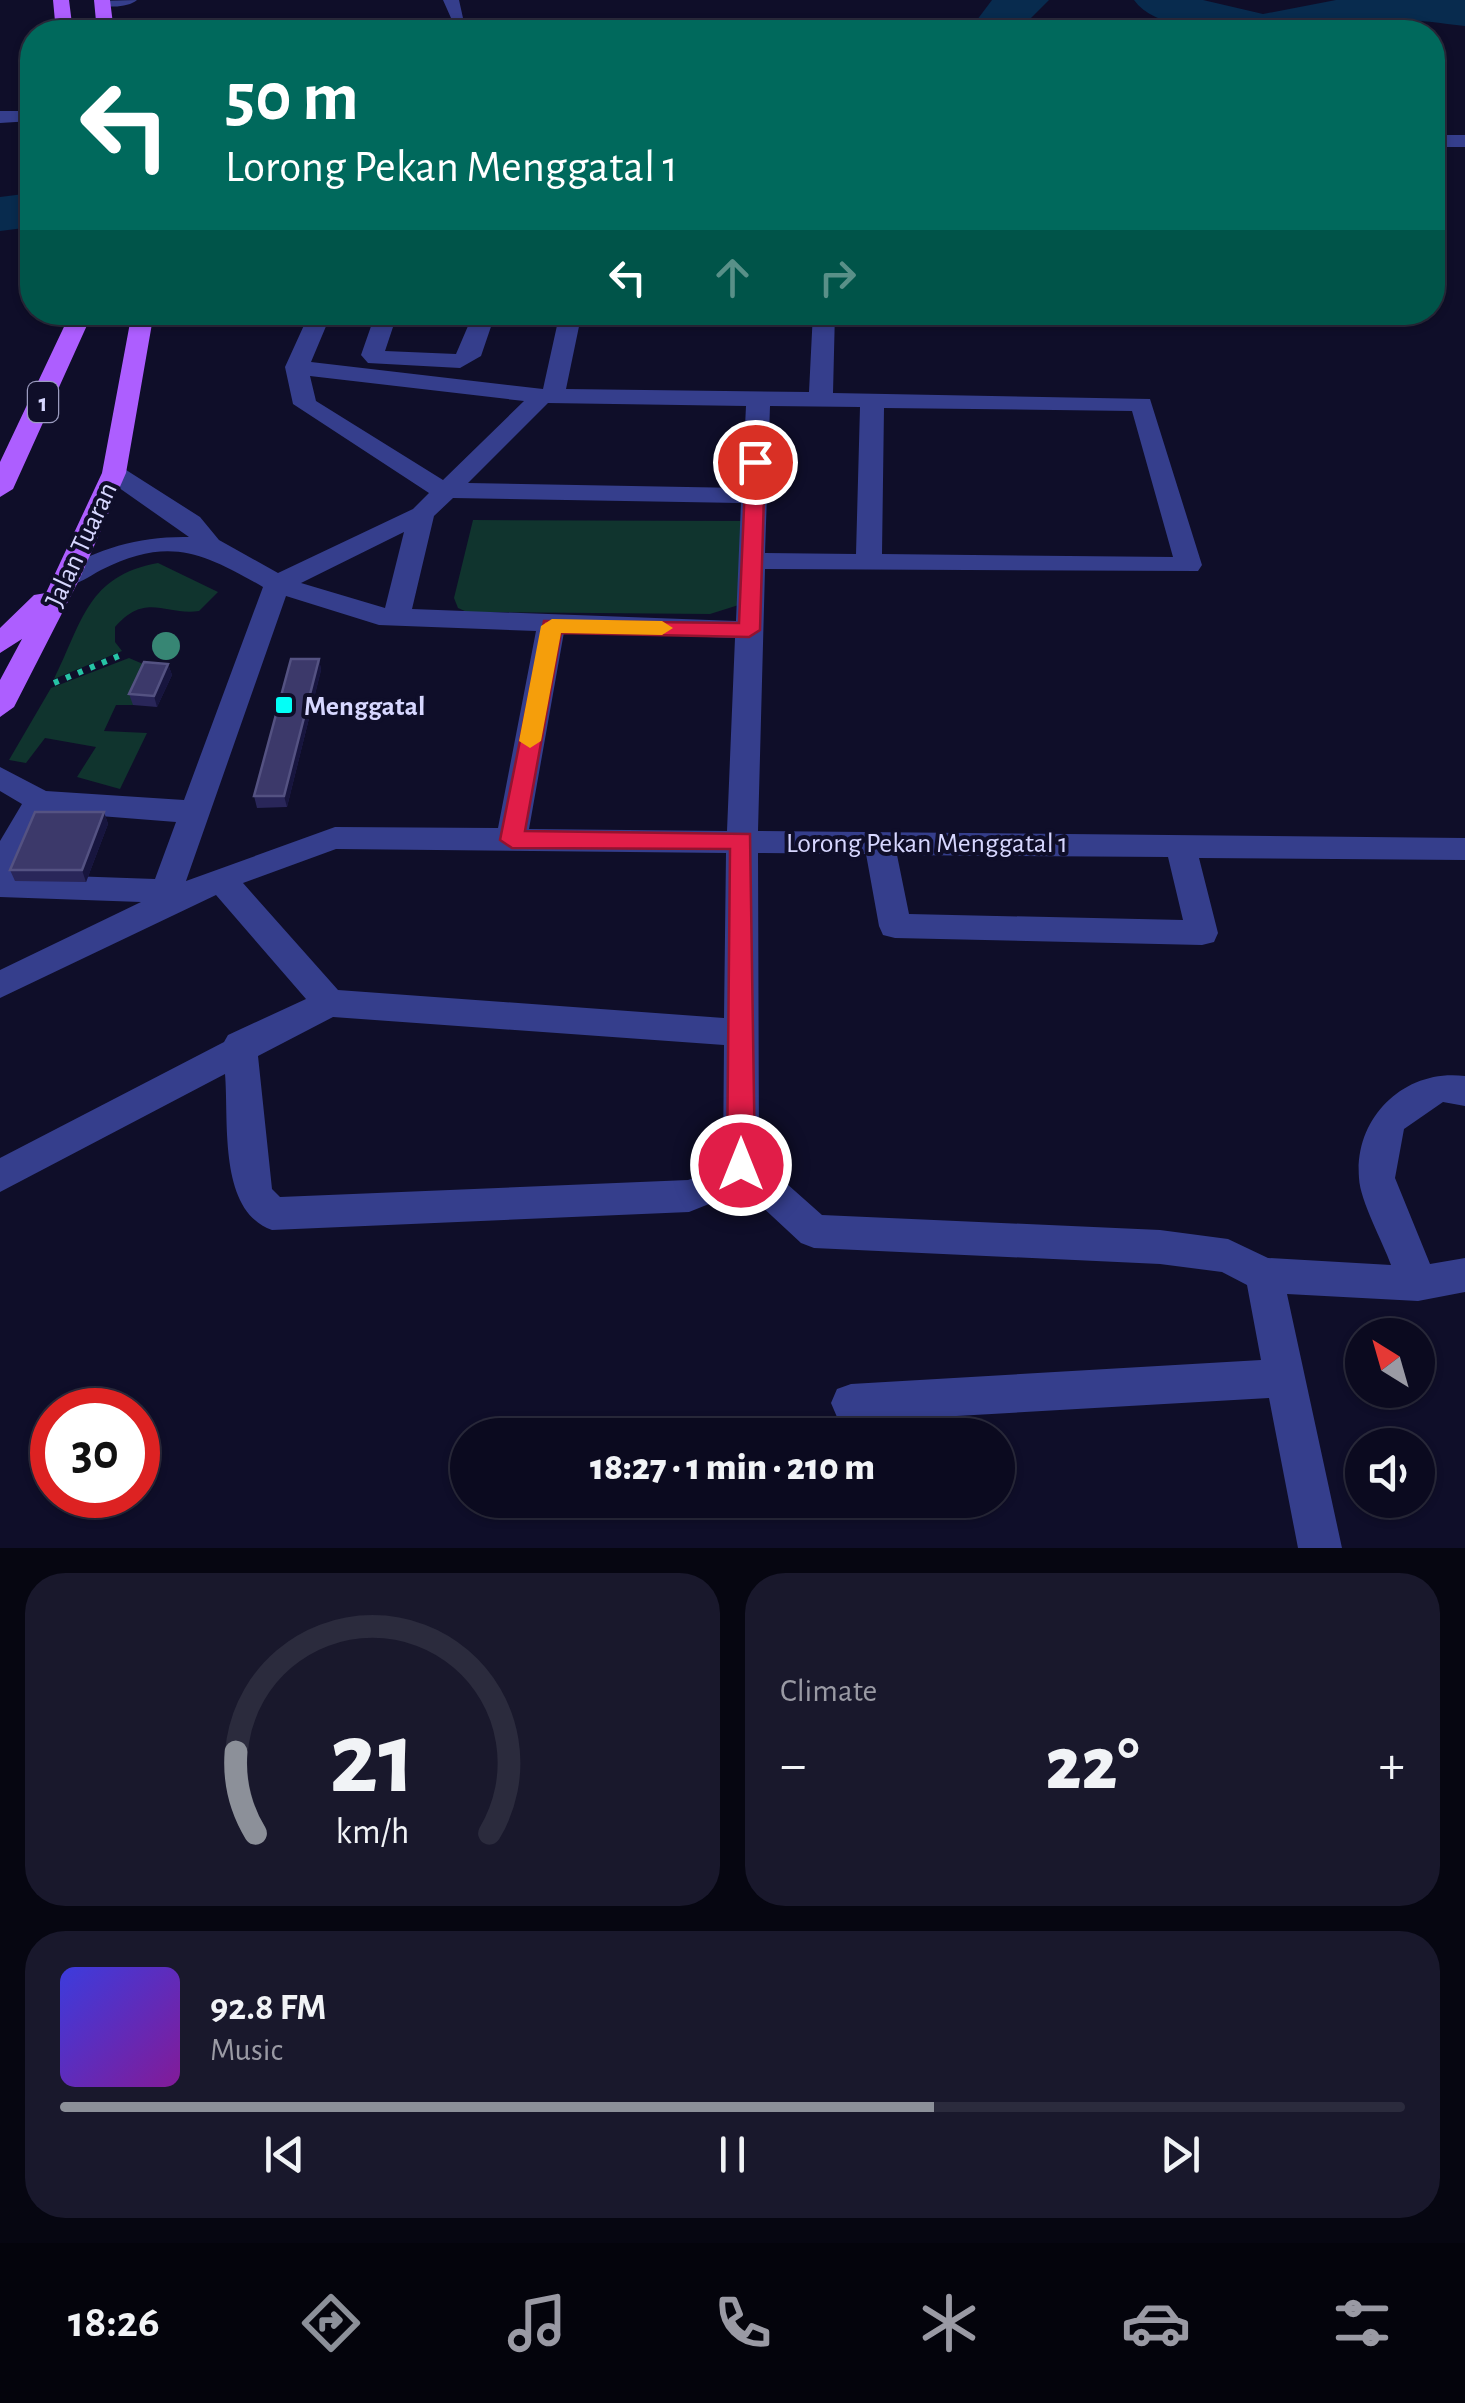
<!DOCTYPE html>
<html lang="en">
<head>
<meta charset="utf-8">
<style>
	:root { --surface:#0b0a1f; --page:#19182c; --text:#f1f3f6; --muted:#9a9aa4; --line:#2b2b3d; --accent:#8c9099 }
	body { margin:0; font-family:"Alegreya Sans",sans-serif; background:var(--page); color:var(--text); height:100vh; display:flex; flex-direction:column; font-size:38px; white-space:nowrap }
	* { box-sizing:border-box; margin:0 }
	p { font-size:32px; color:var(--muted) }
	.icon { flex:none; width:55px; height:55px; fill:none; stroke:currentColor; stroke-width:2; stroke-linecap:round; stroke-linejoin:round }
	.map { position:relative; height:1548px; overflow:hidden }
	.side { display:flex; flex-direction:column; gap:25px; padding:25px; background:#060611; flex:1 }
	.side>* { flex:none }
	.banner { position:absolute; left:20px; top:20px; width:1425px; height:305px; border-radius:40px; box-shadow:0 2px 8px #0004,0 0 0 2px var(--line); background:#00695c; color:#fff; overflow:hidden }
	.needle { width:65px; rotate:323deg }
	.buttons { position:absolute; left:1345px; top:1318px; display:grid; gap:20px }
	.buttons a { display:grid; place-items:center; width:90px; height:90px; border-radius:50%; background:var(--surface); box-shadow:0 2px 8px #0004,0 0 0 2px var(--line); font-size:50px }
	.speed { position:absolute; left:30px; top:1388px; display:flex; gap:20px; font-size:50px; font-weight:700; text-align:center }
	.speed>* { display:grid; place-content:center; width:130px; height:130px; border-radius:50%; background:var(--surface); box-shadow:0 2px 8px #0004,0 0 0 2px var(--line); line-height:1 }
	.speed .limit { border:15px solid #d22; background:#fff; color:#111 }
	.pin { position:absolute; display:grid; place-items:center; width:85px; height:85px; color:#fff; margin:-42px; border:5px solid #fff; border-radius:50%; box-shadow:0 2px 10px #0007 }
	.me { position:absolute; width:110px; margin:-55px; rotate:0deg; stroke-linejoin:round; filter:drop-shadow(0 0 8px #0008) }
	.turn { display:flex; align-items:center; gap:35px; height:210px; padding:0 40px; font-size:45px }
	.turn .icon { width:130px; height:130px; stroke-width:2.5 }
	.turn b { display:block; font-size:70px; line-height:85px }
	.lanes { display:flex; align-items:center; height:95px; padding:0 40px; background:#0003; justify-content:center; gap:50px; direction:ltr }
	.lanes .off { opacity:.35 }
	.big { font-size:75px; font-weight:800; line-height:1.1 }
	.side .tile { flex:1; display:flex; flex-direction:column; justify-content:center; gap:15px; min-width:0; padding:0 35px; border-radius:40px; background:var(--page) }
	.side .dial { align-items:center; gap:0 }
	.dial svg { height:260px; overflow:visible; fill:none; stroke:var(--line); stroke-width:7; stroke-linecap:round; text-anchor:middle }
	.dial text { fill:var(--text); stroke:none }
	.song { display:flex; align-items:center; gap:30px }
	.cover { width:120px; height:120px; border-radius:15px; background:linear-gradient(135deg,hsl(240 70% 55%),hsl(290 70% 35%)) }
	.played { height:10px; border-radius:5px; background:linear-gradient(90deg,var(--accent) 65%,var(--line) 65%) }
	.keys { display:flex; justify-content:space-around; direction:ltr }
	.heat { display:flex; justify-content:space-between; align-items:center; font-size:55px; direction:ltr }
	.side .tiles { flex:1; display:grid; gap:25px; grid-template-columns:1fr 1fr }
	.tile:last-child { grid-column:span 2 }
	.trip { position:absolute; left:450px; top:1418px; width:565px; height:100px; border-radius:50px; background:var(--surface); box-shadow:0 2px 8px #0004,0 0 0 2px var(--line); font-weight:800; line-height:100px; text-align:center }
	.tab-bar { display:flex; height:160px; justify-content:space-around; align-items:center; background:#04040c; color:var(--muted) }
	.tab-bar .icon { width:70px; height:70px }
	.tab-bar .current { color:var(--accent) }
	.tab-bar b { font-size:45px; color:var(--text) }
	.map>svg:first-child { display:block }
	.green { fill:#10342e }
	.lines { fill:none; stroke-linecap:round; stroke-linejoin:round }
	.river { fill:#082b4e; fill-rule:evenodd }
	.path { stroke:#26c4a5; stroke-width:6; stroke-dasharray:5 8; stroke-linecap:butt }
	.minor { fill:#353e8c; fill-rule:evenodd }
	.major { fill:#ad5eff; fill-rule:evenodd }
	.tree { fill:#378674 }
	.wall { fill:#292659 }
	.shaded-wall { fill:#17153e }
	.building { fill:#3c396a; stroke:#545282; stroke-width:2.5 }
	.route { fill:#e11d48; stroke:#92132f; stroke-width:2.5 }
	.slow { fill:#f59e0b }
	.poi-dot { fill:#03fff7; stroke:#0f0e29; stroke-width:4 }
	.labels { text-anchor:middle; stroke-width:8; stroke-linejoin:round; paint-order:stroke }
	.shield { fill:#0f0e29; stroke:#9b9bbf; stroke-width:2.5 }
	.shield-label { font-size:25px; font-weight:bold; fill:#d7d7ff }
	.street-label { font-size:28px; fill:#d7d7ff; stroke:#0f0e29 }
	.poi-label { font-size:28px; font-weight:bold; fill:#d7d7ff; stroke:#0f0e29; text-anchor:start }
</style>
</head>
<body>
<div class="map">
<svg width="1465" height="1548" viewBox="0 0 1465 1548">
	<rect width="100%" height="100%" fill="#0f0e29"/>
	<path class="green" d="M473,520L747,521L745,603L710,614L467,612L458,608L454,598Z
		M158,563L218,592L199,611C166,616 146,591 115,627V642L122,651L54,679C83,621 87,576 158,563Z
		M129,658L150,667L133,705H116L104,731L147,733L120,789L77,777L96,747L45,738L26,763L9,760L51,688Z"/>
	<g class="lines">
		<path class="river" d="M992,0H1049L1017,32H968Z
			M1134,0H1203L1263,14L1336,0H1465V26C1437,23 1409,18 1380,20C1360,22 1340,30 1319,32C1275,37 1161,39 1134,0Z
			M32,193V227L0,231V197Z"/>
		<path class="path" d="M54,683L126,653"/>
		<path class="minor" d="M137,0C128,8 103,9 94,1Z
			M443,0H459L463,18H451Z
			M0,111H32V121L0,123Z
			M1432,135H1465V147H1432Z
			M310,312H332L311,362L543,389L560,312H582L566,389L809,392L813,312H835L833,393L1150,399L1202,565L1198,571L765,569L758,831L1465,838V860L1199,858L1218,933L1214,942L1202,945L895,938L883,935L879,926L866,854L758,853L759,1159L822,1215L1160,1230L1228,1239L1268,1258L1391,1265C1383,1242 1360,1201 1359,1178C1354,1116 1406,1068 1465,1076V1106L1443,1102L1404,1129L1395,1178L1430,1264L1465,1258V1292L1418,1301L1287,1294L1342,1548H1298L1269,1398L851,1422L837,1417L831,1403L837,1389L851,1384L1261,1360L1247,1285L1222,1272L1160,1264L814,1248L801,1243L744,1190L689,1212L272,1230C218,1211 229,1122 225,1074L0,1192V1158L224,1042L228,1035L306,999L216,895L0,998V970L141,902L0,897V841L22,804L0,791V767L46,791L184,800L263,587C202,552 169,536 101,570C86,578 75,588 58,584L54,578L58,572C100,548 140,536 189,537L105,478L102,473L105,468H123L200,517L219,540L278,573L413,509L429,493L293,404L285,367ZM310,376L524,401L443,480L316,401ZM548,403L746,406L742,488L468,483ZM770,406L860,407L856,554L765,553ZM884,408L1132,411L1173,557L882,554ZM453,498L741,503L736,621L412,609L434,516ZM404,532L385,608L301,583ZM286,596L379,625L536,631L498,828L335,827L186,881ZM564,632L735,638L727,831L529,829ZM49,812L176,822L155,879L13,874ZM336,849L726,853L724,1018L338,990L243,883ZM897,855L1168,857L1183,920L909,914ZM333,1017L724,1045L723,1161L716,1170L688,1180L280,1197L272,1189L258,1056Z
			M376,312H398L385,351L456,354L474,312H496L481,356L460,368L368,363L361,355Z"/>
		<path class="major" d="M53,0H69L73,32H56Z
			M94,0H110L114,32H97Z
			M71,312H93L13,489L0,497V462Z
			M132,312H154L126,473L80,578L14,707L0,717V680L22,639L0,653V628L34,595L46,593L102,473Z"/>
	</g>
	<circle class="tree" cx="166" cy="646" r="14"/>
	<path class="wall" d="M319,659L321,670L287,807L257,808L254,796Z
		M168,664L172,675L157,707L133,705L129,694Z
		M104,812L108,824L86,882L15,881L10,870Z"/>
	<path class="shaded-wall" d="M319,659L321,670L287,807L284,796Z
		M168,664L172,675L157,707L154,696Z
		M104,812L108,824L86,882L82,870Z"/>
	<path class="building" d="M291,659H319L284,796H254Z
		M144,662L168,664L154,696L129,694Z
		M35,812H104L82,870H10Z"/>
	<path class="route" d="M755,457L765,462L760,630L749,637L561,633L525,831L750,834L755,1165L751,1173H731L727,1165L730,849L512,848L500,840L544,621L739,623L746,462Z"/>
	<path class="slow" d="M552,619L662,621L673,628L662,635L561,633L541,741L530,748L519,741L541,626Z"/>
	<rect class="poi-dot" x="274" y="695" width="20" height="20" rx="5"/>
	<g class="labels">
		<rect class="shield" x="28" y="382" width="30" height="40" rx="8"/>
		<g class="shield-label">
			<text x="43" y="411">1</text>
		</g>
		<g class="street-label">
			<text transform="translate(80 544) rotate(-65)" y="10">Jalan Tuaran</text>
			<text x="927" y="852">Lorong Pekan Menggatal 1</text>
		</g>
		<g class="poi-label">
			<text x="304" y="715">Menggatal</text>
		</g>
	</g>
</svg>
<div class="buttons">
<a><svg class="needle" viewBox="-14 -14 28 28"><path d="M0-13l5 13h-10z" fill="#e53935"/><path d="M0 13l5-13h-10z" fill="#9a9aa4"/></svg></a>
<a><svg class="icon" aria-label="sound" viewBox="0 0 24 24"><path d="M4 9h4l5-4v14l-5-4H4zM17 9q2 3 0 6"/></svg></a>
</div>
<div class="speed"><div class="limit">30</div></div>
<div class="pin" style="left:755px;top:462px;background:#d93025"><svg class="icon" aria-label="arrive" viewBox="0 0 24 24"><path d="M6 21V4h12l-3 4 3 4H6"/></svg></div>
<svg class="me" style="left:741px;top:1165px" viewBox="-20 -20 40 40"><circle r="17" fill="#e11d48" stroke="#fff" stroke-width="3"/><path d="M0-11L8 9 0 5-8 9z" fill="#fff"/></svg>
<div class="trip">18:27 · 1 min · 210 m</div>
<div class="banner">
<div class="turn"><svg class="icon" aria-label="left" viewBox="0 0 24 24"><path d="M17 20v-9H6M10 6l-5 5 5 5"/></svg><div><b>50 m</b>Lorong Pekan Menggatal 1</div></div>
<div class="lanes"><svg class="icon" aria-label="left" viewBox="0 0 24 24"><path d="M17 20v-9H6M10 6l-5 5 5 5"/></svg><svg class="icon off" aria-label="ahead" viewBox="0 0 24 24"><path d="M12 20V5M6 11l6-6 6 6"/></svg><svg class="icon off" aria-label="right" viewBox="0 0 24 24"><path d="M7 20v-9h11M14 6l5 5-5 5"/></svg></div>
</div>
</div>
<section class="side">
<div class="tiles">
<div class="tile dial"><svg viewBox="0 0 100 80">
<path d="M14 69A42 42 0 1 1 86 69"/>
<path d="M14 69A42 42 0 0 1 8 44" stroke="#8c9099"/>
<text x="50" y="56" font-size="32" font-weight="700">21</text>
<text x="50" y="72" font-size="11">km/h</text>
</svg></div>
<div class="tile"><p>Climate</p>
<div class="heat"><a>−</a><b class="big">22°</b><a>+</a></div>
</div>
<div class="tile">
<div class="song"><i class="cover"></i><div><b>92.8 FM</b><p>Music</p></div></div>
<div class="played"></div>
<div class="keys"><svg class="icon" aria-label="previous" viewBox="0 0 24 24"><path d="M18 5L8 12l10 7zM5 5v14"/></svg><svg class="icon" aria-label="pause" viewBox="0 0 24 24"><path d="M8 5v14M16 5v14"/></svg><svg class="icon" aria-label="next" viewBox="0 0 24 24"><path d="M6 5l10 7-10 7zM19 5v14"/></svg></div>
</div>
</div>
</section>
<nav class="tab-bar">
<b>18:26</b>
<svg class="icon current" aria-label="directions" viewBox="0 0 24 24"><path d="M12 3l9 9-9 9-9-9zM9 14v-3h6M13 9l2 2-2 2"/></svg>
<svg class="icon" aria-label="music" viewBox="0 0 24 24"><path d="M9 18V5l10-2v13"/><circle cx="6" cy="18" r="3"/><circle cx="16" cy="16" r="3"/></svg>
<svg class="icon" aria-label="phone" viewBox="0 0 24 24"><path d="M5 4h4l2 5-3 2q2 4 5 5l2-3 5 2v4C11 20 4 13 5 4z"/></svg>
<svg class="icon" aria-label="climate" viewBox="0 0 24 24"><path d="M12 3v18M4 7l16 10M4 17L20 7"/></svg>
<svg class="icon" aria-label="car" viewBox="0 0 24 24"><path d="M5 17H2v-5l4-1 3-4h7l3 4 3 1v5h-3M9 17h6M6 11h13"/><circle cx="7" cy="17" r="2"/><circle cx="17" cy="17" r="2"/></svg>
<svg class="icon" aria-label="filters" viewBox="0 0 24 24"><path d="M4 7h16M4 17h16"/><circle cx="9" cy="7" r="2"/><circle cx="15" cy="17" r="2"/></svg>
</nav>
</body>
</html>
